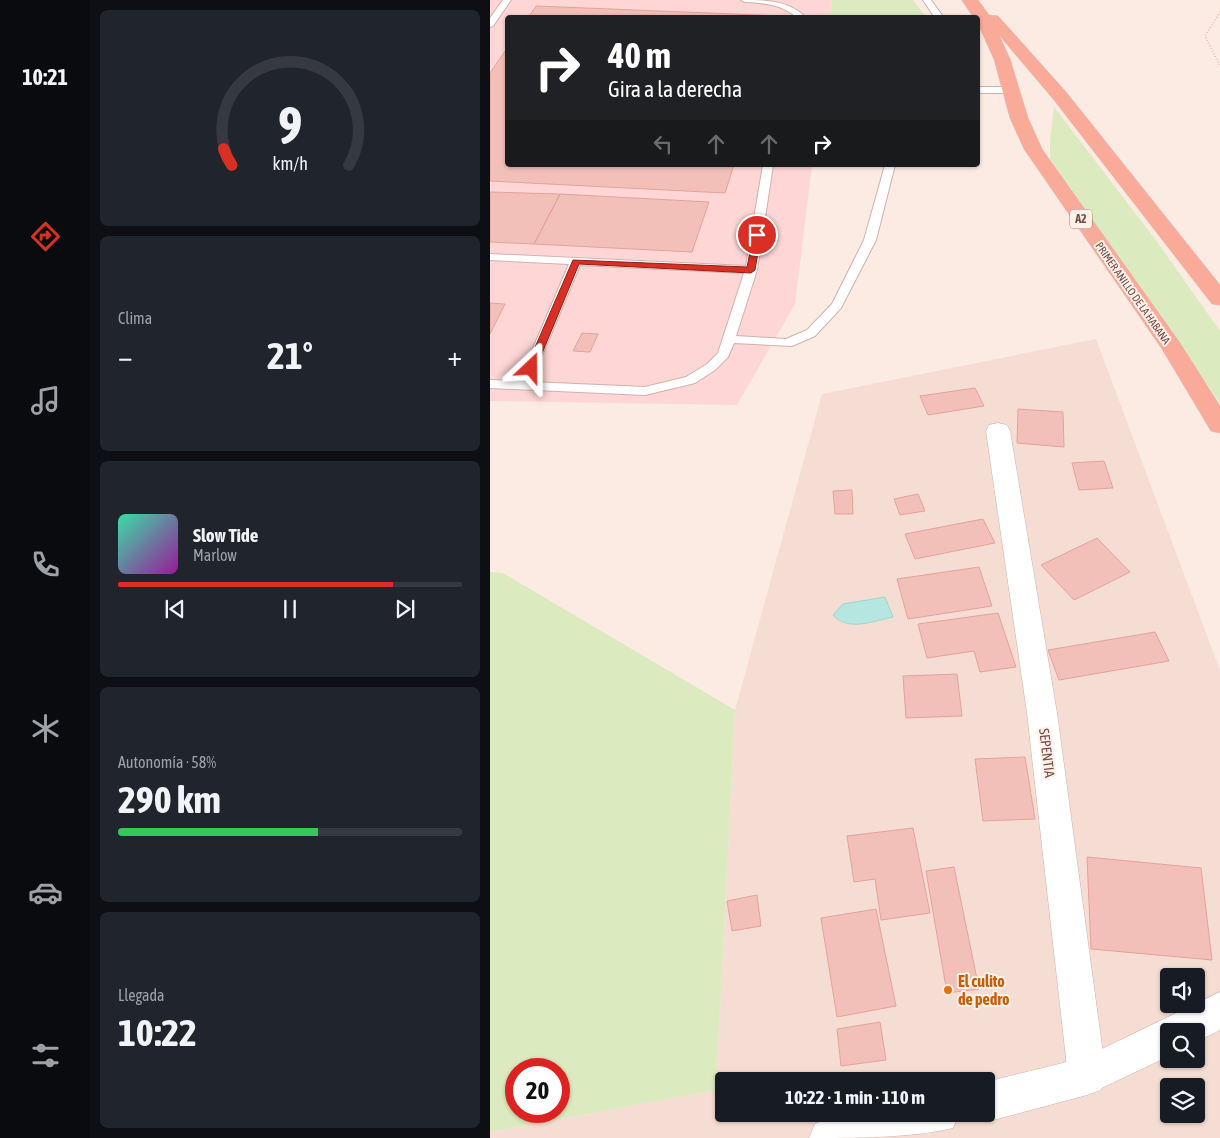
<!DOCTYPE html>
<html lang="es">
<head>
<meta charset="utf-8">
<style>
	:root { --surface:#171b24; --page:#20242c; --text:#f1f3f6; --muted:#9ea1a6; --line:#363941; --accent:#d93025 }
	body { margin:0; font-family:"Asap Condensed",sans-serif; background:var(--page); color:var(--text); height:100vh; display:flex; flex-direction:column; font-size:19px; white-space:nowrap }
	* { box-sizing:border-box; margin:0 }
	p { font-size:16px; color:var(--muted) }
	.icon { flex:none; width:28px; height:28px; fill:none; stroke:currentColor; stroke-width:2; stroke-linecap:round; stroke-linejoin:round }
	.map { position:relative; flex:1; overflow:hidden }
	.side { display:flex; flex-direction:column; gap:10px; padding:10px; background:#0d0f14; width:400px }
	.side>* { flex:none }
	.top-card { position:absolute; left:15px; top:15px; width:475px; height:152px; border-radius:5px; box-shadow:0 1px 4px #0004; background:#202124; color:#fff; overflow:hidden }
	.fabs { position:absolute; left:670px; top:968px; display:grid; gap:10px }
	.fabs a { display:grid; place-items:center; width:45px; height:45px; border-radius:5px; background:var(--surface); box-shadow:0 1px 4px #0004; font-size:25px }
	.speed { position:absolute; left:15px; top:1058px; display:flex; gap:10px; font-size:25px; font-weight:700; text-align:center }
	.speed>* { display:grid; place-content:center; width:65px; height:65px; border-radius:50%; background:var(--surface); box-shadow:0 1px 4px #0004; line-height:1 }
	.speed .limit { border:8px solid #d22; background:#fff; color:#111 }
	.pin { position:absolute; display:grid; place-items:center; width:42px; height:42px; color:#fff; margin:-21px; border:2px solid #fff; border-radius:50%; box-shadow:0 1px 5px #0007 }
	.me { position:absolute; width:55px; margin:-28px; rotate:23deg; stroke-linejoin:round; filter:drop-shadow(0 0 4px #0008) }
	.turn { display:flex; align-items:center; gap:18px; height:105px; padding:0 20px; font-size:22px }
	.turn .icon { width:65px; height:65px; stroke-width:2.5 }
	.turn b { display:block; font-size:35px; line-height:42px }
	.lanes { display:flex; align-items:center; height:48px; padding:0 20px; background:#0003; justify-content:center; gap:25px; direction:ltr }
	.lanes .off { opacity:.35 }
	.big { font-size:38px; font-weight:700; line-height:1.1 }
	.side .tile { flex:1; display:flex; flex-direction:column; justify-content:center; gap:8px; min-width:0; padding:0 18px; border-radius:8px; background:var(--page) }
	.side .dial { align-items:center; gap:0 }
	.dial svg { height:130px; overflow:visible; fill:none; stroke:var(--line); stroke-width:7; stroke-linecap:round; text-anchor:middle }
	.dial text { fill:var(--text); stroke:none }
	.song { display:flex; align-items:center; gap:15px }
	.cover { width:60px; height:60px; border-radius:8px; background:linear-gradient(135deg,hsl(160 70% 55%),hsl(300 70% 35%)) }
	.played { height:5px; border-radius:2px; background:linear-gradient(90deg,var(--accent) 80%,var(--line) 80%) }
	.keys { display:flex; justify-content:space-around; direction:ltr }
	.heat { display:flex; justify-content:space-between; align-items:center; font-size:28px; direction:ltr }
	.charge { height:8px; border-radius:4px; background:linear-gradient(90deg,#34c759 58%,var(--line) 0) }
	.trip { position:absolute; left:225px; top:1072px; width:280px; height:50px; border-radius:5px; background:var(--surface); box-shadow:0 1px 4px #0004; font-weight:700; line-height:50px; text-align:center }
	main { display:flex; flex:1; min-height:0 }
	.menu { display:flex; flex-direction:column; width:90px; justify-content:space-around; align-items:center; background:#090b0e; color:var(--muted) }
	.menu .icon { width:35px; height:35px }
	.menu .selected { color:var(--accent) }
	.menu b { font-size:22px; color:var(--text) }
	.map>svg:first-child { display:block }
	.residential { fill:#f6ddd3; fill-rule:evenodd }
	.commercial { fill:#fdd6d5 }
	.green { fill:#dceac0; fill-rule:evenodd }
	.water { fill:#b6e6e0; stroke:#9cd8d1 }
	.building { fill:#f2c0b9; stroke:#e5a299 }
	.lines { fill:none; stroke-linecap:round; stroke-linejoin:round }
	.service-casing { stroke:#d0b2ac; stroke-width:2 }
	.minor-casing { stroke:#d0b2ac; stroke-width:1 }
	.tertiary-casing { stroke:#d0b2ac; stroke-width:1 }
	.trunk-casing { stroke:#d5c9c8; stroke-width:1 }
	.path { stroke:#d7a39c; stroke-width:2; stroke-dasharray:0.5 2.5; stroke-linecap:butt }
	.service { fill:#fff; fill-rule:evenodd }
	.minor { fill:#fff; fill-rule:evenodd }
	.tertiary { fill:#fff; fill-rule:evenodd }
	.trunk { fill:#faaa98; fill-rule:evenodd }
	.route { fill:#d93025; stroke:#8d1f18 }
	.food-dot { fill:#e8710a; stroke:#fff0e8; stroke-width:2 }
	.labels { text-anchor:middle; stroke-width:4; stroke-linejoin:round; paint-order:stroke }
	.far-street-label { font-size:11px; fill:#744c48; stroke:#fff0e8 }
	.shield { fill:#fff0e8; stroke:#9e7d78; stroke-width:1 }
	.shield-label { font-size:12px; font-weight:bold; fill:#744c48 }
	.street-label { font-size:14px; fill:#744c48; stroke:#fff0e8 }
	.near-food-label { font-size:16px; font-weight:bold; fill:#c56008; stroke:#fff0e8; text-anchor:start }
</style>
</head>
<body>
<main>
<nav class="menu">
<b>10:21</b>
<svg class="icon selected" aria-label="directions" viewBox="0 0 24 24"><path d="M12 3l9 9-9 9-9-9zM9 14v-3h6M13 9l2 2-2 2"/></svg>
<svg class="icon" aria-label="music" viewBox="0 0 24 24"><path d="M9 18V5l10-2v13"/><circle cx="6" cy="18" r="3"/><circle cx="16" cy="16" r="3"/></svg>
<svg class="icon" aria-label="phone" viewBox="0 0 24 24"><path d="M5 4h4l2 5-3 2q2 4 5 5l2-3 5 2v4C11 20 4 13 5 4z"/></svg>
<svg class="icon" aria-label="climate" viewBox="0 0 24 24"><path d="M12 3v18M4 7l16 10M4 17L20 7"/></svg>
<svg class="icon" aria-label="car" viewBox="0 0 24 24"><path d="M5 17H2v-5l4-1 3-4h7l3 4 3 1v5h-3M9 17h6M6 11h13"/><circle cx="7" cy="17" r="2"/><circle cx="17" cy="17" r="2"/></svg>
<svg class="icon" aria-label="filters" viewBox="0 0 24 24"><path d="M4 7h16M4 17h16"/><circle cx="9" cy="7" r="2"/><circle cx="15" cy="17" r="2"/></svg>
</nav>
<section class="side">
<div class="tile dial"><svg viewBox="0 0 100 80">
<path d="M14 69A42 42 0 1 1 86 69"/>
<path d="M14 69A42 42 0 0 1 9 59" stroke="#d93025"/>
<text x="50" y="56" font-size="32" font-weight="700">9</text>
<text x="50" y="72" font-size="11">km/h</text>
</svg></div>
<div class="tile"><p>Clima</p>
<div class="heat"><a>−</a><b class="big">21°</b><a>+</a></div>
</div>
<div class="tile">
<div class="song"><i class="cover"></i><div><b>Slow Tide</b><p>Marlow</p></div></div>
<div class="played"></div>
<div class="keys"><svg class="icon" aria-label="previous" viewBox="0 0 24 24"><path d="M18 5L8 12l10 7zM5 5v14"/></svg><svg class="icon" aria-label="pause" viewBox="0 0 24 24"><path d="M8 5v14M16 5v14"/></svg><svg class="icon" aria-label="next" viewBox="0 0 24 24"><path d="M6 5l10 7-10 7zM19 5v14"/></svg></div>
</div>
<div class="tile"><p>Autonomía · 58%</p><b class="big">290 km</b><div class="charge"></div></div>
<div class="tile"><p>Llegada</p><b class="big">10:22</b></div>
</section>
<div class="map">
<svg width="730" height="1138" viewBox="0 0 730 1138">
	<rect width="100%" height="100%" fill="#fcebe2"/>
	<path class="residential" d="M606,339L730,670V1138H0V1132L226,1090L245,710L332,394ZM679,976H706V1004H679ZM679,1031H706V1059H679ZM234,1081H496V1114H234ZM679,1086H706V1114H679Z"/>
	<path class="commercial" d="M0,0H342L340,17L18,18V165H322L305,304L247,405L0,401Z"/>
	<path class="green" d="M342,0H423L436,17H340Z
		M564,107L668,243L730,331V403L560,159V140Z
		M0,572L13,573L245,710L226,1090L0,1132ZM26,1069H69V1111H26Z"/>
	<path class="water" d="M395,597L403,617C383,621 358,632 343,615L353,604Z"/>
	<path class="building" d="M46,6L293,16L38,18Z
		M18,47V165H244L235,193L0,181V73Z
		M0,192L70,194L44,244L0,242Z
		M70,194L219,202L202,252L44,244Z
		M0,303L15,304L0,334Z
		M92,333L108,334L100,352L83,351Z
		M485,388L494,406L438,415L430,396Z
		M528,409L573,412L574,447L527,443Z
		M614,461L623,488L589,490L582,463Z
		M362,490L363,514H345L343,491Z
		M428,494L435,511L410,515L404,499Z
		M493,519L505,543L425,559L415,534Z
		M607,538L640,572L584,600L551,565Z
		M489,567L502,606L418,619L407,579Z
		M508,613L526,667L490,672L484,651L437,658L428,624Z
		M665,632L679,661L569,680L558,650Z
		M467,674L472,716L416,718L413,676Z
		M535,757L545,819L493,821L485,759Z
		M423,828L440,913L391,920L385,879L364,882L357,836Z
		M597,857L711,868L722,960L601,949Z
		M464,867L489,989L457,993L436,871Z
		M267,895L271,926L242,931L237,901Z
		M386,909L406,1006L347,1017L331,918Z
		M390,1022L396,1060L351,1066L347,1029Z"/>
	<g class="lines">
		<g class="service-casing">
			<path id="service" d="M13,0H21L3,26L0,27V18Z
				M251,0C273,0 297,0 313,15L312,18H304L305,16C290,4 273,3 255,2Z
				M433,0H441L454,18H445Z
				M488,87H520L525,90L520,93H488Z
				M273,165H283L267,270L246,336L296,339L317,330L342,304L374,240L395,165H405L386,240L351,308L325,336L302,346L244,343L238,357L225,370L205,383L155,395L0,388V380L29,381L79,264L0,260V254L256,266ZM90,265L254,273L228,353L217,364L196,377L155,387L41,382Z"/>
		</g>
		<g class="minor-casing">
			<path id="minor" d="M508,423L517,425L520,431L567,713L616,1076L611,1090L597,1095L583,1090L578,1076L537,713L496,431L499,425Z"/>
		</g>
		<g class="tertiary-casing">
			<path id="tertiary" d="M730,992V1030L706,1042V1031H679V1056L597,1095L496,1122L482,1116L481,1114H496V1082L593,1058Z
				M359,1114H469L463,1128C422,1138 364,1138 319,1138L325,1124L339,1118Z"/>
		</g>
		<g class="trunk-casing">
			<path id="trunk" d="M472,0H488L499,15L508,16L576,92L730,285V305L722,304L564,100L509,35L520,59L538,118L552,149L690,343L730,406V433L721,431L672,349L534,149L520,118L504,59L488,24V18H484Z"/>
		</g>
		<path class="path" d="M730,12L715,36L730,66"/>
		<use href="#service" class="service"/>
		<use href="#minor" class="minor"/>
		<use href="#tertiary" class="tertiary"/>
		<use href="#trunk" class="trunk"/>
	</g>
	<path class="route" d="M264,233L271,235L265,270L261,273L89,264L46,368L41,371L36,368L83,260L257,267Z"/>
	<circle class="food-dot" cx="458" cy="990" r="5"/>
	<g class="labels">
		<g class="far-street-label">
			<text transform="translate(643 293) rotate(55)" y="4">PRIMER ANILLO DE LA HABANA</text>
		</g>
		<rect class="shield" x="580" y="209.5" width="22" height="19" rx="4"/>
		<g class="shield-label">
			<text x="591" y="223">A2</text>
		</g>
		<g class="street-label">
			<text transform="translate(557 753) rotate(83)" y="5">SEPENTIA</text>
		</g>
		<g class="near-food-label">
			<text x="468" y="987">El culito<tspan x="468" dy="18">de pedro</tspan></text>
		</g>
	</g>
</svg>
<div class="fabs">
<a><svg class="icon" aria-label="sound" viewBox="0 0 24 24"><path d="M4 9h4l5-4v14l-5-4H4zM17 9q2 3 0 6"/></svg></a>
<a><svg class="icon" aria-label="search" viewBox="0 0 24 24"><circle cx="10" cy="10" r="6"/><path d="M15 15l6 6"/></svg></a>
<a><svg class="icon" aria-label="layers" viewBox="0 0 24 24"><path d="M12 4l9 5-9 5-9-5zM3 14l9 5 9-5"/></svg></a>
</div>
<div class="speed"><div class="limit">20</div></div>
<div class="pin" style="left:267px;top:235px;background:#d93025"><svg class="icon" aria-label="arrive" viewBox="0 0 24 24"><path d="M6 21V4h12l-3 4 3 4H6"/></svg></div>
<svg class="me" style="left:41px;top:368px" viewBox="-20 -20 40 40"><path d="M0-17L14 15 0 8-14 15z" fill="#d93025" stroke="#fff" stroke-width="4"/></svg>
<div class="trip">10:22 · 1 min · 110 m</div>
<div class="top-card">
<div class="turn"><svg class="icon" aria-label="right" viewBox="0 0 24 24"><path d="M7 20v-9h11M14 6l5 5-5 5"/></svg><div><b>40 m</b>Gira a la derecha</div></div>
<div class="lanes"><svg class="icon off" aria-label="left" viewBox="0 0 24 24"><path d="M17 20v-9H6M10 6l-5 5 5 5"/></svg><svg class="icon off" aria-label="ahead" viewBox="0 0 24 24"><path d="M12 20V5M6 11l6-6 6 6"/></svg><svg class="icon off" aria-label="ahead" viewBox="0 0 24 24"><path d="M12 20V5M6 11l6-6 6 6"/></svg><svg class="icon" aria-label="right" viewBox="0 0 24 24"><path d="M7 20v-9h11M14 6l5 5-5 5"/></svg></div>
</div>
</div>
</main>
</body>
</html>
